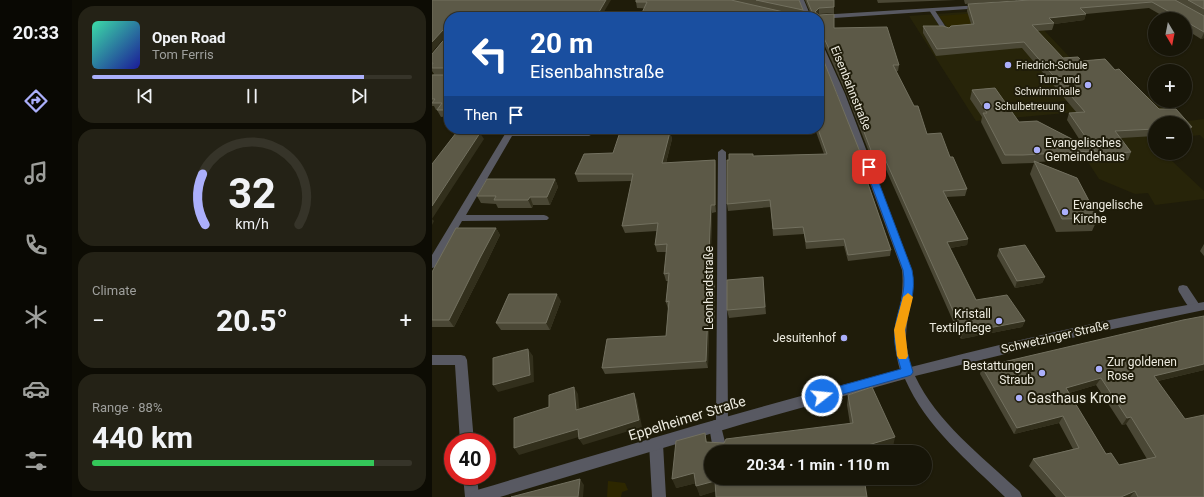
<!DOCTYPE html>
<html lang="en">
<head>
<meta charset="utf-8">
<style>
	:root { --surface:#171508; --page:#242216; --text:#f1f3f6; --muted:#9e9f9c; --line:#363429; --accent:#abaffb }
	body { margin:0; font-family:Roboto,sans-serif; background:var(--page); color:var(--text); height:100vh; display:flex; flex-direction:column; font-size:15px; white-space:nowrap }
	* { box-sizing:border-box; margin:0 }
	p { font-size:13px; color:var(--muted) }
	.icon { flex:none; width:22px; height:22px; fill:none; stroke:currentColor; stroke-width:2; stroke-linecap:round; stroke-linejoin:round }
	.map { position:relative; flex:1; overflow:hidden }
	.drawer { display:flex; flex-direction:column; gap:6px; padding:6px; background:#0d0c04; width:360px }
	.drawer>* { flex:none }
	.guide { position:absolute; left:12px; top:12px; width:380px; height:122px; border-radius:16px; box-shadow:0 1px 3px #0004,0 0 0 1px var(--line); background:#1a4fa0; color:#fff; overflow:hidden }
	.needle { width:26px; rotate:170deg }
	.tools { position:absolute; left:716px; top:12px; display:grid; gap:8px }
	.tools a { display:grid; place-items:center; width:44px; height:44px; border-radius:50%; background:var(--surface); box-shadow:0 1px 3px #0004,0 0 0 1px var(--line); font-size:20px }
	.speed { position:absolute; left:12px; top:433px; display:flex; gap:8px; font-size:20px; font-weight:700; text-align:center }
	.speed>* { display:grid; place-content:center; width:52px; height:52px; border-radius:50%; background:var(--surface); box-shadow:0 1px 3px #0004,0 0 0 1px var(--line); line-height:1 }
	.speed .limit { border:6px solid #d22; background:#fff; color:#111 }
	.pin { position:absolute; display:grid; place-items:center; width:34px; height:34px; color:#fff; margin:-17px; border-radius:8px; box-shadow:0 2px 6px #0006 }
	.me { position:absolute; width:44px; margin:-22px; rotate:74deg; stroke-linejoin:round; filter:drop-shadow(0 0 3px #0008) }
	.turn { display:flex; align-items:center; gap:14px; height:84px; padding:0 20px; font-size:18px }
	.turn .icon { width:52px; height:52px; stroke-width:2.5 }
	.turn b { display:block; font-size:28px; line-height:34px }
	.then { display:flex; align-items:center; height:38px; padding:0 20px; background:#0003; gap:8px; font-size:15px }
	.big { font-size:30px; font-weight:700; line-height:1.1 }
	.drawer .widget { flex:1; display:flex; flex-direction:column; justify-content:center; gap:6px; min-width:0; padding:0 14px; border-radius:16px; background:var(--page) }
	.drawer .dial { align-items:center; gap:0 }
	.dial svg { height:104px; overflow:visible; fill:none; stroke:var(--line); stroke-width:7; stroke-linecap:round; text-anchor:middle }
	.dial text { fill:var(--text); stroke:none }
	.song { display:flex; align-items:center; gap:12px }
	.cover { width:48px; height:48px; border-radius:6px; background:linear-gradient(135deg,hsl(160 70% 55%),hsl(240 70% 35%)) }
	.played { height:4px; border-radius:2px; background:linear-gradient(90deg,var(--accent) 85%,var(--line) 85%) }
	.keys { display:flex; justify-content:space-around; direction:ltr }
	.heat { display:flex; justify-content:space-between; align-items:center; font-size:22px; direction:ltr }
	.charge { height:6px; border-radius:3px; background:linear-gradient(90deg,#34c759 88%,var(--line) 0) }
	.trip { position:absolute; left:272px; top:445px; width:228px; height:40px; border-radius:20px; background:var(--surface); box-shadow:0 1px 3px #0004,0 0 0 1px var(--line); font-weight:700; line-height:40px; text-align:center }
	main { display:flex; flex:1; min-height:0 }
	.tabs { display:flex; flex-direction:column; width:72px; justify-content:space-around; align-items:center; background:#090803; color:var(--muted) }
	.tabs .icon { width:28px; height:28px }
	.tabs .active { color:var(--accent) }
	.tabs b { font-size:18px; color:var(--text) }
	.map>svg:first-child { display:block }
	.built { fill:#272409 }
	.green { fill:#2d2700 }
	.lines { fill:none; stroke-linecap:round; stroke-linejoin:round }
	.service { fill:#585962; fill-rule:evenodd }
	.minor { fill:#585962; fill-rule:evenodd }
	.tertiary { fill:#585962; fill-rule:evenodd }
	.wall { fill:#4a4735; fill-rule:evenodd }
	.shaded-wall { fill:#322f1c }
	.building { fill:#5c5947; stroke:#72705f; fill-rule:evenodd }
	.route { fill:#1a73e8; stroke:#114b97 }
	.slow { fill:#f59e0b }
	.poi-dot { fill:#abaffb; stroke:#1f1c0a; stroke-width:1.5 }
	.labels { text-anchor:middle; stroke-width:4; stroke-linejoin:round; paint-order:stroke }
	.far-poi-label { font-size:10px; fill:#eceadf; stroke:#1f1c0a; text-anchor:start }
	.street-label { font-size:12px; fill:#eceadf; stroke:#1f1c0a }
	.poi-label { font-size:12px; fill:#eceadf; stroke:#1f1c0a; text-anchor:start }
	.near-poi-label { font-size:14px; fill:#eceadf; stroke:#1f1c0a; text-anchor:start }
	.near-street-label { font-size:14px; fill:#eceadf; stroke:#1f1c0a }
</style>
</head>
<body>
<main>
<nav class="tabs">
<b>20:33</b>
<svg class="icon active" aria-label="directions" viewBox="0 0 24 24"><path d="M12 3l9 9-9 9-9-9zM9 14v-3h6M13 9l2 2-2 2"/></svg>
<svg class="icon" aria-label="music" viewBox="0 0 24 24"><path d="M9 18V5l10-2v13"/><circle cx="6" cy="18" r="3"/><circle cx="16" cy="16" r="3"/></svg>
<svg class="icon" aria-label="phone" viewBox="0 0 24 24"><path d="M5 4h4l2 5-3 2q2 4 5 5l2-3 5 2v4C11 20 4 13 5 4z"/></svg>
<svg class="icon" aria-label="climate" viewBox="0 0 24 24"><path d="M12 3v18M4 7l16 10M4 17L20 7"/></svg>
<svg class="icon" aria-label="car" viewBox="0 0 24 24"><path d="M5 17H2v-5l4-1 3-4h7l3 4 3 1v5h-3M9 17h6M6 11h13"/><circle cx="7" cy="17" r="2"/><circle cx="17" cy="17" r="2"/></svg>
<svg class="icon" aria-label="filters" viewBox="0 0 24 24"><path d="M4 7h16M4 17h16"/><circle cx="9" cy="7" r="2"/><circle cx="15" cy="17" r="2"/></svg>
</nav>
<section class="drawer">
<div class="widget">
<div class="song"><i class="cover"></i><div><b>Open Road</b><p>Tom Ferris</p></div></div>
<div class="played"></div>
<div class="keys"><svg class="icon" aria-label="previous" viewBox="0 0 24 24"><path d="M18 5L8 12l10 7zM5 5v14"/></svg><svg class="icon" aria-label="pause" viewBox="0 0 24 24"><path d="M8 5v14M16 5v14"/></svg><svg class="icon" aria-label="next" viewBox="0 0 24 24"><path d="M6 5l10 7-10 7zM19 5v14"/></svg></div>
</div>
<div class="widget dial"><svg viewBox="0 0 100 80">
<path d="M14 69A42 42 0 1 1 86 69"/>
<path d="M14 69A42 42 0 0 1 12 30" stroke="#abaffb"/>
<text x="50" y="56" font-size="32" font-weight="700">32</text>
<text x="50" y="72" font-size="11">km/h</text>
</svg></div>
<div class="widget"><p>Climate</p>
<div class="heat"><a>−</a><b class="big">20.5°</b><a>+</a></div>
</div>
<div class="widget"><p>Range · 88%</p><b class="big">440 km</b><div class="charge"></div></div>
</section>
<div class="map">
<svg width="772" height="497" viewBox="0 0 772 497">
	<rect width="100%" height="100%" fill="#1f1c0a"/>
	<path class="built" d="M591,8L648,68L699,95L622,102L624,105L716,96L719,98H723V101H733L756,121L772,119V139L768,135L753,137V123H723V141L716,142L723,149V153H727L735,161H740L772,191V199L723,205L716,193L703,194L667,179L656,162L649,142L635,120L649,119L645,112L544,121L477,16Z"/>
	<path class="green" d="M570,11L584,27L519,32L507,16Z
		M176,481L193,483L196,490L190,492L189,497H175Z"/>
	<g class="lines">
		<path class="service" d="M498,9H502L517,32L516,33H512L497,10Z
			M751,285L755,286L767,304L768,307L767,310C757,313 752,299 747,292L746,289L747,286Z
			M283,420L288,422L295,450L294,452H282L281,450L277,426L278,422Z"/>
		<path class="minor" d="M366,0H372L379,17H373Z
			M549,5L552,7L551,8L387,19V17H384L387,15Z
			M74,129H82V132H155L160,129H170L157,136H80L34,215H112L115,216L117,218L115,220L30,221L4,267L0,268V255L73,134Z
			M290,149L294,152L296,423L295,427L290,429L285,427L284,423L286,152Z
			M0,355H29L33,356L35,360L42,442H28L23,365H0Z
			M224,438L229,440L231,444L234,497H220L217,444L219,440Z
			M31,476H45L47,497H33Z"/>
		<path class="tertiary" d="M387,41L390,43L413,94L480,270C483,293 475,313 474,336C474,347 477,357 479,367C576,342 674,319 772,302V310L652,335L483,376C505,423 551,457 588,492L590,497H573C536,461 494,427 473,379L311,424L68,497H38L40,492L45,490C186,448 326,406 468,370C456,331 474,307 470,270L405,94L387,51Z"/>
	</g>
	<path class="wall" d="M204,0H367L371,10V12H378L373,0H402V13L387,14H386L402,28L467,65L466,71H464L495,134L518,157L535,189L533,196L514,197L536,239L535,245L518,248L544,300L593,321L590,327L529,339L448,156L440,160L414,93L391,42L388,40L387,17L205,8L204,2Z
		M445,0H524L446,3Z
		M532,0H589L533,4Z
		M598,0H772V38L769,39L753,29V19H736L717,8L654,14L652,20L622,24L620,30L605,31L631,58L646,57L650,61L673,59L683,70L687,69L727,109H744L760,127L756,134L753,135V123H723V136L689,138L699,152L696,160L667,161L666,159H661L660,158L659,159L605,162L645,178L666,218L660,231L624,232L598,174L602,163L570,164L549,122L550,117L538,99L540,90L563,88L587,122L605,121L651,145L635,120L637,113H645L590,48L504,56L491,33V26H511L517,28L519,26L539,24L535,11L536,4Z
		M17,17V116L9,117L5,110H4L2,106H0V75L2,74L0,71V54L15,36H14Z
		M383,129H387L430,157L429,163L459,250L458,256L416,261L412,246L374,249L372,234L341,236L339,207L296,211L295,204L321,156L392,154Z
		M220,130V132H238L240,139L234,163L283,160L284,167V212L280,213L278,282L282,281L283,289V319H277L276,368L173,374L170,368L234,336L236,309L234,302L236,281H234L232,274L234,252H225L223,245L225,231L193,233L190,226L200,181L146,182L143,174L181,153Z
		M123,179L126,187L118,205H101L100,208H66L64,204L49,203L45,196Z
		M64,228L68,235L53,266L22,327H0V272Z
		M772,244V256L768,251Z
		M567,249L613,277L610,283L583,288L565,256Z
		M331,277L334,314L297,318L295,310Z
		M129,301L118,330H69L64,323Z
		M550,367L772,370L726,381L772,497H624L597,466L601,459L641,449L627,423L582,434L548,374ZM664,385L690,425L694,424L715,459L687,465L674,454L637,393Z
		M416,395L461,447L445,452H279L283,491L268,496L264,483L244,488L273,433L275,442L292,443L418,424L415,405Z"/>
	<path class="shaded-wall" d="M174,0H179L169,17H164Z
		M387,8V14L384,17L383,12Z
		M654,14L652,20L622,24V23L617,18Z
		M15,29L17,35L14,36L0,52V42L11,30Z
		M772,33V38L769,39Z
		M217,129H220V130L218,139L216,132Z
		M238,132L240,139L232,170L230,163Z
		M48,133L52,139L0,219L2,221L0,225V206Z
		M449,150L448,156L440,160V153Z
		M283,160L284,167V212L283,205Z
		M123,179L126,187L118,205L115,197Z
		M98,197L101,205L100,208L96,200Z
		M279,205L280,213L278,286L276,278Z
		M64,228L68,235L53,266L22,327L17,320L48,258Z
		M536,239L535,245L513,249L515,242Z
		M613,277L610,283L583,288L585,281Z
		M282,281L283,289V319L282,312Z
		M125,294L129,301L118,330L114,323Z
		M276,312L277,319L276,368L274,361Z
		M593,321L590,327L529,339L531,333Z
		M96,349L101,356L102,382L66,392L61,385Z
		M772,364V370L717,383L722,376Z
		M669,378L664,385L630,395L634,388Z
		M142,387L146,394L148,417L144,410Z
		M202,393L205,400L210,427L151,445L147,439Z
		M631,416L627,423L582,434L585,428Z
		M699,417L694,424L690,425L695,418Z
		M146,429L150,436L87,455L82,448Z
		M463,437L461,447L445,452H426V448Z
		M262,473L265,483L244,488L240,479Z
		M148,479L152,485L151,497H146Z
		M283,481L285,491L268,496L264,486Z
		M703,491L698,497H689Z"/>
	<path class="building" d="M0,0H174L164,17H17V110H5L10,103H0L3,99H0V75H14L15,68H0V65L1,63H0V54L15,36V29L11,30L0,42Z
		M204,0H299L356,13L380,12L375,0H402V7L387,8L383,12L387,15L402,14V28L455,27L467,65H461L482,106H486L495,134L509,133L518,157H521L535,189L511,191L536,239L515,242L544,300L575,295L593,321L531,333L449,150L440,153L415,87L391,36L388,34H387V17H208L215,2H204Z
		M324,0H367L371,10Z
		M598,0H743L772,16V32L753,21V19H750L720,2L648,8L654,14L617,18L622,23L600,25L631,58L646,57L650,61L673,59L683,70L687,69L727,109H744L760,127L753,128V123H723V129L683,131L699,152L670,154L669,152H664L637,113L653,112L592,42L505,49L491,26H511L517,28L519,26L542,24L536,4Z
		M756,0H772V9Z
		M387,49L430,157L427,158L459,250L416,255L412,239L374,242L371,227L341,229L338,200L295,204V160H297V154H321V156L395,154L386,129H387Z
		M563,88L587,122L605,121L663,151L591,155H573L551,113H555L540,90Z
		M189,129H217L216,132H238L230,163L283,160V205H279L276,278L277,282L282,281V312H276L274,361L170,368L175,339L234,336L237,301L234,302L237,273L232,274L235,244L223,245L226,223L190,226L201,174H143L152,154L181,153Z
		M24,133H48L0,206V164Z
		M602,161L645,178L666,218L630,219Z
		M55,179H123L115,197H98L96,200H62L64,196H45Z
		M24,228H64L48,258L17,320H0V272Z
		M593,245L613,277L585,281L567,249Z
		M331,277L333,307L295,310V280Z
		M77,294H125L114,323H64Z
		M772,316V364L722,376L753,419L772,415V497H706L703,491L689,497H634L601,459L647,448L631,416L585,428L550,367L751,320ZM669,378L695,418L699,417L724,457L687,465L679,453L674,454L634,388Z
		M96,349L98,375L61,385V358Z
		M142,387L144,410L202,393L207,420L147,439L146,429L82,448V418L117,407V395Z
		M440,387L463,437L426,448L427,452H279V478H432L435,497H284L283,481L264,486L262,473L240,479L244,441L273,433L274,442L292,443L294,439L421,423L416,395Z
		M148,479L146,497H79Z"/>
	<path class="route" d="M437,165L441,167L480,270C485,293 476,306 473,329C471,343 477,358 481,372L479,375L476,376L390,400L386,399L384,396L386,392L469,369C465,356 461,342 463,328C466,307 475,293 471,270L433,167Z"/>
	<path class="slow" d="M476,293L481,297L473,330L476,356L474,359H467L465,356L462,330L471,297Z"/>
	<g class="poi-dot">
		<circle cx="576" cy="65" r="4"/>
		<circle cx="656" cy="85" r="4"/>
		<circle cx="555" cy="106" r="4"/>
		<circle cx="605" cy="150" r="4"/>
		<circle cx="633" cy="212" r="4"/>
		<circle cx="567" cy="321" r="4"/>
		<circle cx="412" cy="338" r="4"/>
		<circle cx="667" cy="369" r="4"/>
		<circle cx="610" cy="373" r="4"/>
		<circle cx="587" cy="398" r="4"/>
	</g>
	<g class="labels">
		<g class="far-poi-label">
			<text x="584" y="69">Friedrich-Schule</text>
			<text x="648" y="83" text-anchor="end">Turn- und<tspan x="648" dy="12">Schwimmhalle</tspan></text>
			<text x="563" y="110">Schulbetreuung</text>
		</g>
		<g class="street-label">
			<text transform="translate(419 88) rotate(68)" y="4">Eisenbahnstraße</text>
			<text transform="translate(277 288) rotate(-90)" y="4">Leonhardstraße</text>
			<text transform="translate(623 337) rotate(-13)" y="4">Schwetzinger Straße</text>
		</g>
		<g class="poi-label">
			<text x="613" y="147">Evangelisches<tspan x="613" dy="14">Gemeindehaus</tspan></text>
			<text x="641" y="209">Evangelische<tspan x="641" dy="14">Kirche</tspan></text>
			<text x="559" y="318" text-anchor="end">Kristall<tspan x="559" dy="14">Textilpflege</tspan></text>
			<text x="404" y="342" text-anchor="end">Jesuitenhof</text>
			<text x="675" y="366">Zur goldenen<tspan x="675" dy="14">Rose</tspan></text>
			<text x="602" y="370" text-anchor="end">Bestattungen<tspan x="602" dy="14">Straub</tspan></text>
		</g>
		<g class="near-poi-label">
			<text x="595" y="403">Gasthaus Krone</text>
		</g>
		<g class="near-street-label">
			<text transform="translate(255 418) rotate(-17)" y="5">Eppelheimer Straße</text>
		</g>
	</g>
</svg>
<div class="tools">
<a><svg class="needle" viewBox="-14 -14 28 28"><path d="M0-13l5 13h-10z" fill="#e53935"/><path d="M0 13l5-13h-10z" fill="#9e9f9c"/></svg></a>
<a>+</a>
<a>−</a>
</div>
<div class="speed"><div class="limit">40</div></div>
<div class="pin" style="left:437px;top:167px;background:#d93025"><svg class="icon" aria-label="arrive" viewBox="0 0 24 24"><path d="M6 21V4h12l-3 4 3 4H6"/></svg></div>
<svg class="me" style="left:390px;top:396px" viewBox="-20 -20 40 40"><circle r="17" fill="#1a73e8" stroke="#fff" stroke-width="3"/><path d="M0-11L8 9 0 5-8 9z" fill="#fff"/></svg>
<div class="trip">20:34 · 1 min · 110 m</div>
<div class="guide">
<div class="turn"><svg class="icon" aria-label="left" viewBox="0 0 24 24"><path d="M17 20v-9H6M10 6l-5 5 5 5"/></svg><div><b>20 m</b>Eisenbahnstraße</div></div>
<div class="then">Then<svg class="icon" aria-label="arrive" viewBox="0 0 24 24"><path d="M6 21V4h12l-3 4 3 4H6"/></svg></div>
</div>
</div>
</main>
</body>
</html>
